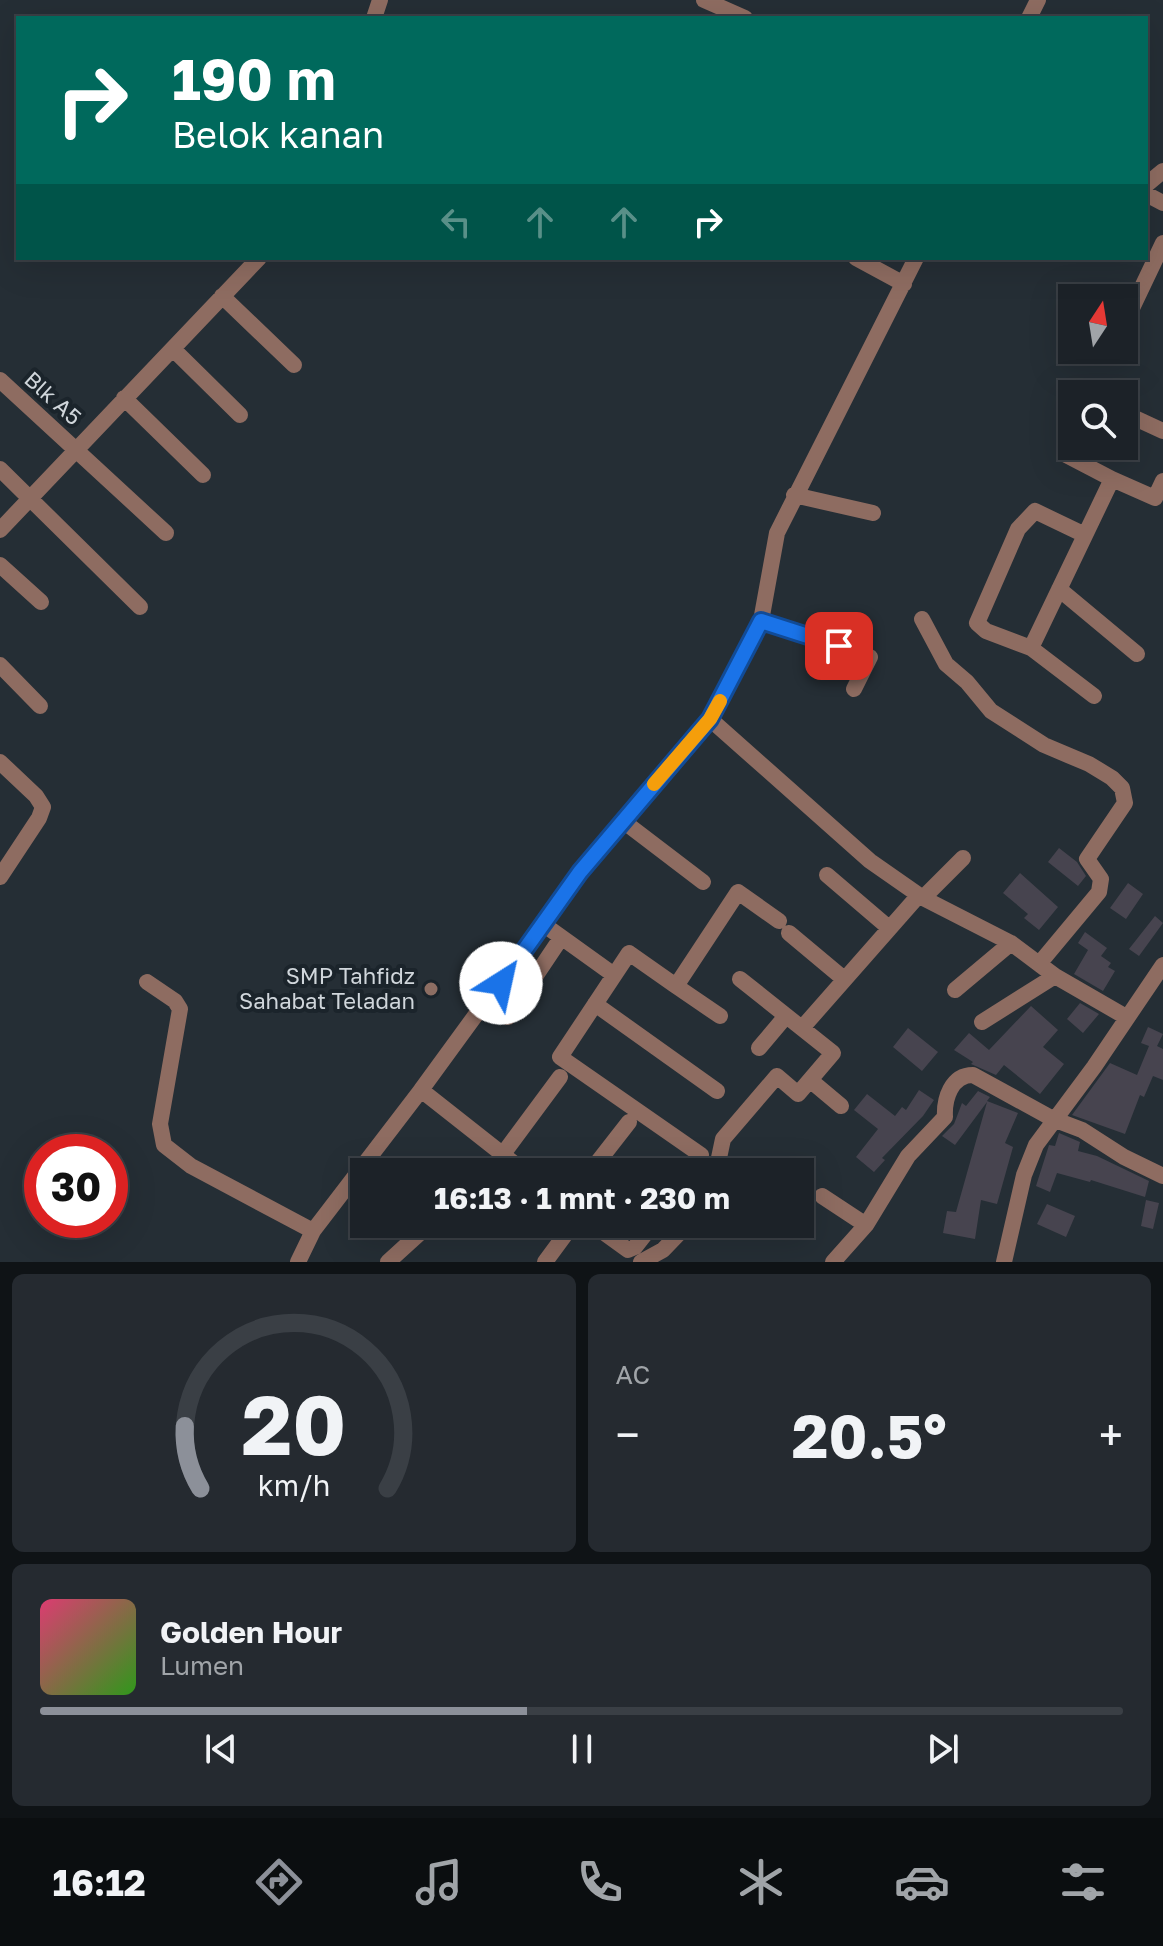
<!DOCTYPE html>
<html lang="id">
<head>
<meta charset="utf-8">
<style>
	:root { --surface:#1c2228; --page:#252a30; --text:#f1f3f6; --muted:#a0a4a8; --line:#3a3f45; --accent:#8c9099 }
	body { margin:0; font-family:"Golos Text",sans-serif; background:var(--page); color:var(--text); height:100vh; display:flex; flex-direction:column; font-size:30px; white-space:nowrap }
	* { box-sizing:border-box; margin:0 }
	p { font-size:26px; color:var(--muted) }
	.icon { flex:none; width:44px; height:44px; fill:none; stroke:currentColor; stroke-width:2; stroke-linecap:round; stroke-linejoin:round }
	.map { position:relative; height:1262px; overflow:hidden }
	.drawer { display:flex; flex-direction:column; gap:12px; padding:12px; background:#0f1316; flex:1 }
	.drawer>* { flex:none }
	.hud { position:absolute; left:16px; top:16px; width:1132px; height:244px; border-radius:0px; box-shadow:0 8px 32px #0002,0 0 0 2px var(--line); background:#00695c; color:#fff; overflow:hidden }
	.needle { width:52px; rotate:12deg }
	.tools { position:absolute; left:1058px; top:284px; display:grid; gap:16px }
	.tools a { display:grid; place-items:center; width:80px; height:80px; border-radius:0px; background:var(--surface); box-shadow:0 8px 32px #0002,0 0 0 2px var(--line); font-size:40px }
	.speed { position:absolute; left:24px; top:1134px; display:flex; gap:16px; font-size:40px; font-weight:700; text-align:center }
	.speed>* { display:grid; place-content:center; width:104px; height:104px; border-radius:50%; background:var(--surface); box-shadow:0 8px 32px #0002,0 0 0 2px var(--line); line-height:1 }
	.speed .limit { border:12px solid #d22; background:#fff; color:#111 }
	.pin { position:absolute; display:grid; place-items:center; width:68px; height:68px; color:#fff; margin:-34px; border-radius:16px; box-shadow:0 4px 12px #0006 }
	.me { position:absolute; width:88px; margin:-44px; rotate:35deg; stroke-linejoin:round; filter:drop-shadow(0 0 6px #0008) }
	.turn { display:flex; align-items:center; gap:28px; height:168px; padding:0 24px; font-size:36px }
	.turn .icon { width:104px; height:104px; stroke-width:2.5 }
	.turn b { display:block; font-size:56px; line-height:68px }
	.lanes { display:flex; align-items:center; height:76px; padding:0 24px; background:#0003; justify-content:center; gap:40px; direction:ltr }
	.lanes .off { opacity:.35 }
	.big { font-size:60px; font-weight:700; line-height:1.1 }
	.drawer .widget { flex:1; display:flex; flex-direction:column; justify-content:center; gap:12px; min-width:0; padding:0 28px; border-radius:12px; background:var(--page) }
	.drawer .dial { align-items:center; gap:0 }
	.dial svg { height:208px; overflow:visible; fill:none; stroke:var(--line); stroke-width:7; stroke-linecap:round; text-anchor:middle }
	.dial text { fill:var(--text); stroke:none }
	.song { display:flex; align-items:center; gap:24px }
	.cover { width:96px; height:96px; border-radius:12px; background:linear-gradient(135deg,hsl(340 70% 55%),hsl(110 70% 35%)) }
	.played { height:8px; border-radius:4px; background:linear-gradient(90deg,var(--accent) 45%,var(--line) 45%) }
	.keys { display:flex; justify-content:space-around; direction:ltr }
	.heat { display:flex; justify-content:space-between; align-items:center; font-size:44px; direction:ltr }
	.drawer .tiles { flex:1; display:grid; gap:12px; grid-template-columns:1fr 1fr }
	.widget:last-child { grid-column:span 2 }
	.trip { position:absolute; left:350px; top:1158px; width:464px; height:80px; border-radius:0px; background:var(--surface); box-shadow:0 8px 32px #0002,0 0 0 2px var(--line); font-weight:700; line-height:80px; text-align:center }
	.tab-bar { display:flex; height:128px; justify-content:space-around; align-items:center; background:#0b0e10; color:var(--muted) }
	.tab-bar .icon { width:56px; height:56px }
	.tab-bar .on { color:var(--accent) }
	.tab-bar b { font-size:36px; color:var(--text) }
	.map>svg:first-child { display:block }
	.building { fill:#47444f }
	.lines { fill:none; stroke-linecap:round; stroke-linejoin:round }
	.minor { stroke:#8e6c61; stroke-width:16 }
	.route-casing { stroke:#114b97; stroke-width:20 }
	.route { stroke:#1a73e8; stroke-width:14 }
	.slow { stroke:#f59e0b; stroke-width:14 }
	.education-dot { fill:#8d6e63; stroke:#1b242b; stroke-width:3 }
	.labels { text-anchor:middle; stroke-width:8; stroke-linejoin:round; paint-order:stroke }
	.street-label { font-size:22px; fill:#d0d6db; stroke:#1b242b }
	.poi-label { font-size:22px; fill:#d0d6db; stroke:#1b242b; text-anchor:end }
</style>
</head>
<body>
<div class="map">
<svg width="1163" height="1262" viewBox="0 0 1163 1262">
	<rect width="100%" height="100%" fill="#252e35"/>
	<path class="building" d="M1059,848L1077,862L1086,876L1078,886L1048,862Z
		M1020,873L1058,907L1039,930L1024,918L1028,914L1003,893Z
		M1128,883L1143,894L1126,919L1110,908Z
		M1155,916L1163,923L1139,956L1129,949Z
		M1085,932L1107,948L1101,956L1111,963L1108,967L1115,971L1103,991L1074,974L1088,950L1078,943Z
		M1080,1003L1099,1014L1083,1033L1067,1019Z
		M1031,1006L1058,1030L1043,1047L1064,1064L1040,1094L1004,1065L996,1075L971,1064L973,1062L954,1050L969,1033L989,1050Z
		M1148,1027L1163,1034L1157,1046L1163,1049V1080L1153,1076L1144,1097L1140,1095L1125,1134L1072,1115L1110,1063L1137,1075L1149,1046L1141,1043Z
		M908,1028L938,1052L922,1071L893,1047Z
		M919,1090L934,1100L923,1116L882,1158L885,1160L874,1172L856,1157L878,1129L854,1110L867,1094L895,1116L902,1107L906,1110Z
		M978,1091L990,1097L987,1101L1018,1113L1005,1143L1013,1147L997,1204L981,1200L975,1239L943,1233L947,1211L956,1212L987,1102L955,1145L942,1136L954,1124L962,1103L966,1106Z
		M1059,1133L1080,1142L1078,1151L1097,1156L1149,1181L1145,1197L1091,1180L1090,1182L1057,1173L1050,1192L1036,1186L1049,1145L1055,1146Z
		M1146,1200L1159,1203L1153,1229L1141,1226Z
		M1047,1204L1075,1216L1066,1237L1037,1224Z"/>
	<g class="lines">
		<path class="minor" d="M704,0L745,18
			M374,18L380,0
			M1029,18L1038,0
			M1146,185L1163,171
			M1146,194L1163,203
			M856,258L904,284
			M222,296L294,365
			M1124,325L1163,243
			M173,349L240,415
			M0,380L166,533
			M124,398L203,475
			M1124,413L1163,431
			M1066,455L1112,479
			M0,469L140,607
			M794,495L873,513
			M0,530L259,258
			M1085,535L1035,511L1018,529L977,623L986,631L1031,648L1094,696
			M0,565L41,602
			M1059,589L1137,654
			M922,619L946,664L967,682L991,711L1044,745L1089,764L1112,778L1122,788L1125,803L1087,859L1101,879L1099,892L1039,964
			M761,621L870,657L854,689
			M1031,648L1112,479L1155,498L1163,481
			M0,665L40,706
			M710,719L870,861L923,898L1011,943L1055,976L1126,1017
			M0,762L36,796L43,807L39,818L0,877
			M623,821L703,882
			M827,875L889,928
			M923,898L963,858
			M543,924L614,975
			M789,933L844,979
			M147,982L175,1001L180,1009L160,1124L164,1145L191,1166L313,1231
			M676,986L720,1016
			M955,990L1011,943
			M595,1004L717,1091
			M508,1017L561,938
			M982,1022L1055,976
			M802,1028L919,895
			M759,1048L786,1016
			M810,1080L841,1106
			M421,1090L580,872L710,719L761,621L777,533L916,258
			M503,1154L560,1077
			M701,1155L560,1057L629,953L676,986L738,892L779,921
			M590,1172L629,1122
			M716,1172L723,1139L777,1076L798,1094L833,1053L740,979
			M822,1196L866,1225
			M592,1224L628,1250L635,1247L653,1224
			M298,1262L313,1231L421,1090L525,1172
			M388,1262L422,1231L435,1224
			M545,1262L573,1224
			M641,1262L663,1250L688,1224
			M833,1262L866,1225L908,1156L945,1117C944,1099 951,1075 973,1075L1053,1119L1082,1130L1124,1157L1163,1176
			M1004,1262L1024,1175L1036,1145L1094,1067L1163,965"/>
	</g>
	<g class="lines">
		<g class="route-casing">
			<path id="route" d="M501,983L580,872L710,719L761,621L839,646"/>
		</g>
		<use href="#route" class="route"/>
		<path class="slow" d="M654,784L710,719L720,701"/>
	</g>
	<circle class="education-dot" cx="431" cy="989" r="8"/>
	<g class="labels">
		<g class="street-label">
			<text transform="translate(53 398) rotate(42)" y="8">Blk A5</text>
		</g>
		<g class="poi-label">
			<text x="415" y="984">SMP Tahfidz<tspan x="415" dy="25">Sahabat Teladan</tspan></text>
		</g>
	</g>
</svg>
<div class="tools">
<a><svg class="needle" viewBox="-14 -14 28 28"><path d="M0-13l5 13h-10z" fill="#e53935"/><path d="M0 13l5-13h-10z" fill="#a0a4a8"/></svg></a>
<a><svg class="icon" aria-label="search" viewBox="0 0 24 24"><circle cx="10" cy="10" r="6"/><path d="M15 15l6 6"/></svg></a>
</div>
<div class="speed"><div class="limit">30</div></div>
<div class="pin" style="left:839px;top:646px;background:#d93025"><svg class="icon" aria-label="arrive" viewBox="0 0 24 24"><path d="M6 21V4h12l-3 4 3 4H6"/></svg></div>
<svg class="me" style="left:501px;top:983px" viewBox="-20 -20 40 40"><circle r="19" fill="#fff"/><path d="M0-13L10 11 0 6-10 11z" fill="#1a73e8"/></svg>
<div class="trip">16:13 · 1 mnt · 230 m</div>
<div class="hud">
<div class="turn"><svg class="icon" aria-label="right" viewBox="0 0 24 24"><path d="M7 20v-9h11M14 6l5 5-5 5"/></svg><div><b>190 m</b>Belok kanan</div></div>
<div class="lanes"><svg class="icon off" aria-label="left" viewBox="0 0 24 24"><path d="M17 20v-9H6M10 6l-5 5 5 5"/></svg><svg class="icon off" aria-label="ahead" viewBox="0 0 24 24"><path d="M12 20V5M6 11l6-6 6 6"/></svg><svg class="icon off" aria-label="ahead" viewBox="0 0 24 24"><path d="M12 20V5M6 11l6-6 6 6"/></svg><svg class="icon" aria-label="right" viewBox="0 0 24 24"><path d="M7 20v-9h11M14 6l5 5-5 5"/></svg></div>
</div>
</div>
<section class="drawer">
<div class="tiles">
<div class="widget dial"><svg viewBox="0 0 100 80">
<path d="M14 69A42 42 0 1 1 86 69"/>
<path d="M14 69A42 42 0 0 1 8 45" stroke="#8c9099"/>
<text x="50" y="56" font-size="32" font-weight="700">20</text>
<text x="50" y="72" font-size="11">km/h</text>
</svg></div>
<div class="widget"><p>AC</p>
<div class="heat"><a>−</a><b class="big">20.5°</b><a>+</a></div>
</div>
<div class="widget">
<div class="song"><i class="cover"></i><div><b>Golden Hour</b><p>Lumen</p></div></div>
<div class="played"></div>
<div class="keys"><svg class="icon" aria-label="previous" viewBox="0 0 24 24"><path d="M18 5L8 12l10 7zM5 5v14"/></svg><svg class="icon" aria-label="pause" viewBox="0 0 24 24"><path d="M8 5v14M16 5v14"/></svg><svg class="icon" aria-label="next" viewBox="0 0 24 24"><path d="M6 5l10 7-10 7zM19 5v14"/></svg></div>
</div>
</div>
</section>
<nav class="tab-bar">
<b>16:12</b>
<svg class="icon on" aria-label="directions" viewBox="0 0 24 24"><path d="M12 3l9 9-9 9-9-9zM9 14v-3h6M13 9l2 2-2 2"/></svg>
<svg class="icon" aria-label="music" viewBox="0 0 24 24"><path d="M9 18V5l10-2v13"/><circle cx="6" cy="18" r="3"/><circle cx="16" cy="16" r="3"/></svg>
<svg class="icon" aria-label="phone" viewBox="0 0 24 24"><path d="M5 4h4l2 5-3 2q2 4 5 5l2-3 5 2v4C11 20 4 13 5 4z"/></svg>
<svg class="icon" aria-label="climate" viewBox="0 0 24 24"><path d="M12 3v18M4 7l16 10M4 17L20 7"/></svg>
<svg class="icon" aria-label="car" viewBox="0 0 24 24"><path d="M5 17H2v-5l4-1 3-4h7l3 4 3 1v5h-3M9 17h6M6 11h13"/><circle cx="7" cy="17" r="2"/><circle cx="17" cy="17" r="2"/></svg>
<svg class="icon" aria-label="filters" viewBox="0 0 24 24"><path d="M4 7h16M4 17h16"/><circle cx="9" cy="7" r="2"/><circle cx="15" cy="17" r="2"/></svg>
</nav>
</body>
</html>
